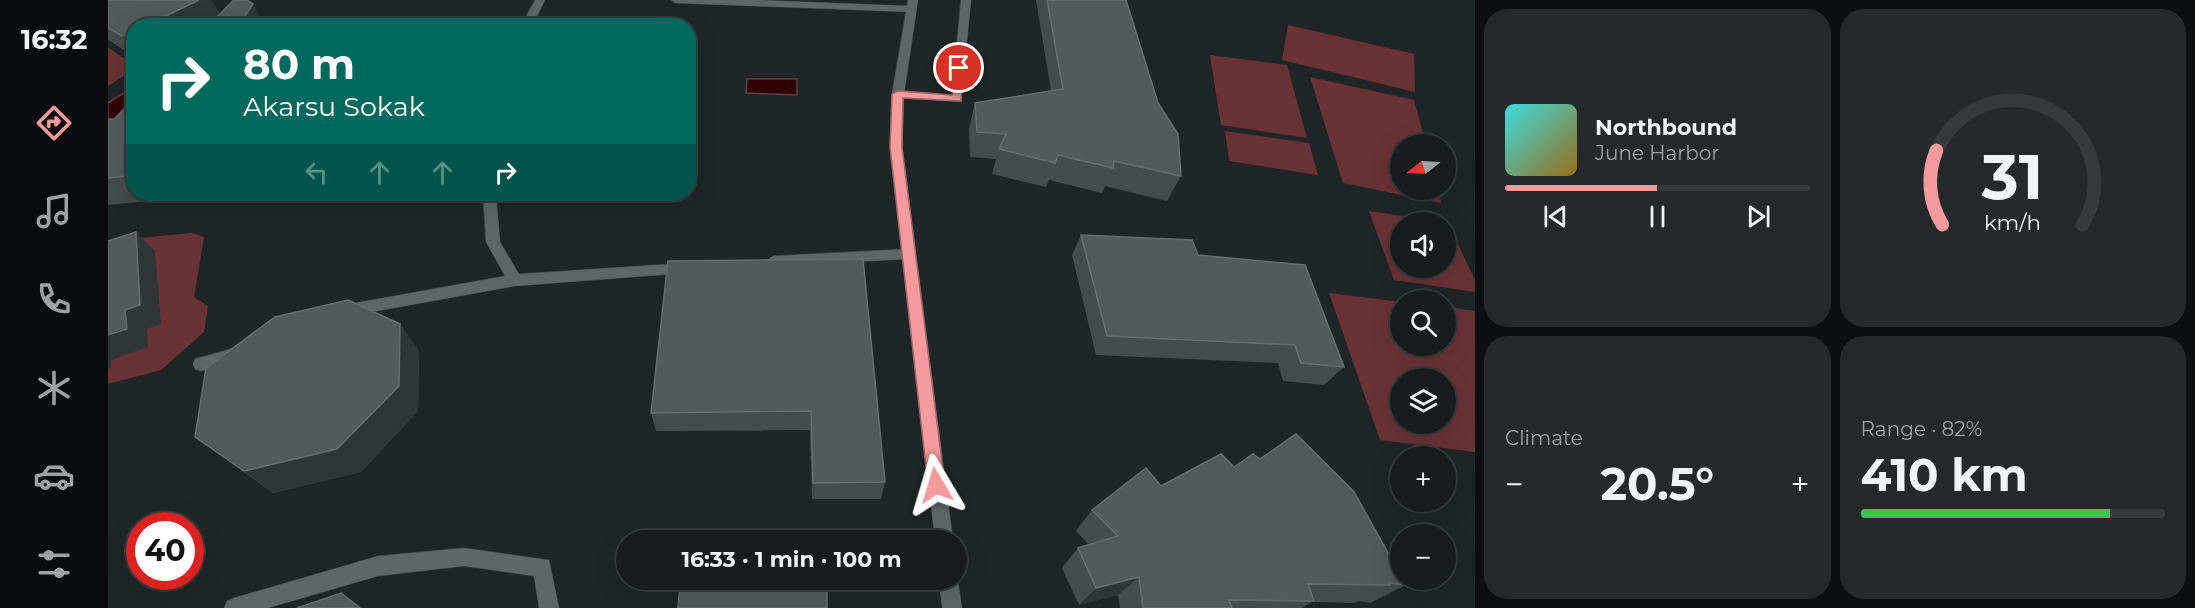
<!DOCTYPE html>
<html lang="en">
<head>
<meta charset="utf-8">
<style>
	:root { --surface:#181c1d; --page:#25292a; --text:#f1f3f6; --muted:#9fa1a4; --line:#363a3b; --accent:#f59b9d }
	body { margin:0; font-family:Montserrat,sans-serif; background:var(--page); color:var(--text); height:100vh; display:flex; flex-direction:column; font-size:22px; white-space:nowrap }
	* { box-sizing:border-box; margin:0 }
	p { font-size:20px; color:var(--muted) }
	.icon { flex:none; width:33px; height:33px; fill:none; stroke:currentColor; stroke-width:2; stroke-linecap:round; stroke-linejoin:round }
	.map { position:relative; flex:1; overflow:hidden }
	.panel { display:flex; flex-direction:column; gap:9px; padding:9px; background:#0d0f10; width:720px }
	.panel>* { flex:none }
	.hud { position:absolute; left:18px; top:18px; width:570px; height:183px; border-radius:24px; box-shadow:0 6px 24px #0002,0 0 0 2px var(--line); background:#00695c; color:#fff; overflow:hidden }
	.needle { width:39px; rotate:252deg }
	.controls { position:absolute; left:1282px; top:134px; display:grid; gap:12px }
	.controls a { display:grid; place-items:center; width:66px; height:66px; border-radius:50%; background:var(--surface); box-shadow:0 6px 24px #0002,0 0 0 2px var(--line); font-size:30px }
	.speed { position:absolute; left:18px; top:512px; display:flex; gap:12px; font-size:30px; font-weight:700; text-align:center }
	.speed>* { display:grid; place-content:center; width:78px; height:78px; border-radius:50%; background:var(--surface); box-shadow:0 6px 24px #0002,0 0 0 2px var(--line); line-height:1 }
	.speed .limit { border:9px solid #d22; background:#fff; color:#111 }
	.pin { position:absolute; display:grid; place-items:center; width:51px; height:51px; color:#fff; margin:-26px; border:3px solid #fff; border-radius:50%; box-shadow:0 2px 6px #0007 }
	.me { position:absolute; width:66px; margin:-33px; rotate:353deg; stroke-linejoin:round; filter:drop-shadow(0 0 4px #0008) }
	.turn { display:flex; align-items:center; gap:21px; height:126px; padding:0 18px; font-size:27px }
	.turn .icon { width:78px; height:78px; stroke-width:2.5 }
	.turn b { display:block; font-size:42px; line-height:51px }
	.lanes { display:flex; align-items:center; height:57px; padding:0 18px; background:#0003; justify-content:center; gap:30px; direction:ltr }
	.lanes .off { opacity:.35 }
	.big { font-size:45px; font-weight:700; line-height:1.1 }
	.panel .tile { flex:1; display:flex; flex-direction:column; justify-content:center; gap:9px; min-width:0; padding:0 21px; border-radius:24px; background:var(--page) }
	.panel .dial { align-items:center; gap:0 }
	.dial svg { height:156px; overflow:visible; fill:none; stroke:var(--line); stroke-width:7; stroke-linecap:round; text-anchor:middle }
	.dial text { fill:var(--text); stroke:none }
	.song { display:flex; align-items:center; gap:18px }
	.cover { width:72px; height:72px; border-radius:9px; background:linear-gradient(135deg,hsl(180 70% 55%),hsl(40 70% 35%)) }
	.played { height:6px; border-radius:3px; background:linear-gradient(90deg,var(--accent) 50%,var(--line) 50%) }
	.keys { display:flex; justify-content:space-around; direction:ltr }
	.heat { display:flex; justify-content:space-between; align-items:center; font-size:33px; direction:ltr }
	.charge { height:9px; border-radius:4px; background:linear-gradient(90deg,#34c759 82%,var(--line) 0) }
	.panel .tiles { flex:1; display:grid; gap:9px; grid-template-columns:repeat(2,1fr) }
	.trip { position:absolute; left:508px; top:530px; width:351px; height:60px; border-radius:30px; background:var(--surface); box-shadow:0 6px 24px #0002,0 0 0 2px var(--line); font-weight:700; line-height:60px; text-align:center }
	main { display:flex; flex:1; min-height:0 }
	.menu { display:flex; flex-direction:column; width:108px; justify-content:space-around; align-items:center; background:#0a0b0c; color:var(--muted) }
	.menu .icon { width:42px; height:42px }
	.menu .selected { color:var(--accent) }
	.menu b { font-size:27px; color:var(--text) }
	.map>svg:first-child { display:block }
	.green { fill:#693336; fill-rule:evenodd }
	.water { fill:#300208; stroke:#614246; stroke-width:1.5 }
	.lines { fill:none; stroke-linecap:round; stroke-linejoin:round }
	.service-casing { stroke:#3e4344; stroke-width:1 }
	.minor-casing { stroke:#3e4344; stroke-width:1 }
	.tertiary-casing { stroke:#3e4344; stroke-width:1 }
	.service { fill:#5e6667; fill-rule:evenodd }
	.minor { fill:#5e6667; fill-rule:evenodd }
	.tertiary { fill:#5e6667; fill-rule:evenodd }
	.wall { fill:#454c4c }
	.shaded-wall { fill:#303637 }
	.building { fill:#545a5b; stroke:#686e6e; stroke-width:1.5 }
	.route { fill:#f59b9d; stroke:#9f6566; stroke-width:1.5 }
</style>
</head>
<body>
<main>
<nav class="menu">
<b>16:32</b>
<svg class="icon selected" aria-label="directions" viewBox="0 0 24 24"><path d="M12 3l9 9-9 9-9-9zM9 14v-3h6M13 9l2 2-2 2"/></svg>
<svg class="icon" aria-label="music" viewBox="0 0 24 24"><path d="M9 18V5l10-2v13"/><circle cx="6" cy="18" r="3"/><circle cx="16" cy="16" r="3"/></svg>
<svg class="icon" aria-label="phone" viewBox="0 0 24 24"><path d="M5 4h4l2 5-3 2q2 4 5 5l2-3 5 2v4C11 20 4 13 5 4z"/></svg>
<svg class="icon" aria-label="climate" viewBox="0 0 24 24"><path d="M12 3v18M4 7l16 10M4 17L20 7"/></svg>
<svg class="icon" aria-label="car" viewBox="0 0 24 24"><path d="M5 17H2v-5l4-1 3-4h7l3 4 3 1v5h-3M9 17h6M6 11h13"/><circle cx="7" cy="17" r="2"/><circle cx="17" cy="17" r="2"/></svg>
<svg class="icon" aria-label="filters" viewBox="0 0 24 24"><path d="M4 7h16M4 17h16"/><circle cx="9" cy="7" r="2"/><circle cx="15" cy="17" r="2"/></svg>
</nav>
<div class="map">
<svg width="1367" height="608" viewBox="0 0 1367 608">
	<rect width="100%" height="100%" fill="#202627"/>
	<path class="green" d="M1180,25L1306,54L1307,92L1174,60Z
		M0,47L25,65L26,69L0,86Z
		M1102,55L1179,65L1199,138L1113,125Z
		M1202,77L1306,100L1318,144H1293V189H1329L1333,203L1235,183Z
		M1117,131L1201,143L1210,175L1121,161Z
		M1261,211L1335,222H1293V267H1338L1340,223L1367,280V292L1286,280Z
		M84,233L96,237L86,297L100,306L96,332L53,370L0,384V241Z
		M1221,293L1293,302V345H1338V307L1367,311V452L1272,440ZM1293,378H1338V423H1293Z"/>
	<path class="water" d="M639,79H689V95L638,93Z
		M25,87V126L0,143V103Z"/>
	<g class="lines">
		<g class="service-casing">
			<path id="service" d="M853,0H863L853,102L786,97L784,94L790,90L844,95Z
				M356,548L441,560L451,608H431L426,576L356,566L270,576L160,608H116L119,601L126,598L270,556Z"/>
		</g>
		<g class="minor-casing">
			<path id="minor" d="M427,0H437L424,26H413Z
				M563,0H648L802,6L807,9L802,12L568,3Z
				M375,194H388L392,242L411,274L578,263L583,264L585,268L583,272L578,273L407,286L236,317L231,315L228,311L231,307L236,305L397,276L378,242Z
				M800,249L807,254L800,259L665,266L658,261L665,256Z
				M130,347L136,349L138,354L136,359L93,371L87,369L85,364L87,359Z"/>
		</g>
		<g class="tertiary-casing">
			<path id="tertiary" d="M800,0H810L796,94L794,147L845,540H827L782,147L784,94Z
				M849,575L854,608H834L831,579H849Z"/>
		</g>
		<use href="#service" class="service"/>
		<use href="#minor" class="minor"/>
		<use href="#tertiary" class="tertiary"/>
	</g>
	<path class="wall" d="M0,0H103L112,14L26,26V56L0,40Z
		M928,0H1018L1073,176L1059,201L997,186L994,193L941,180L938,187L884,174L888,159L862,157L861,128L867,103L943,91Z
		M26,99V194H61L50,200L0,205V119H6Z
		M973,235L1090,255L1236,367L1216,385L1175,381L1170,363L988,355L964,255Z
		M560,261L777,482L773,499H704L702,430L548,431L543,413Z
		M292,324L311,351L310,411L253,472L165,493L87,437Z
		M1126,467L1298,585L1262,603L1251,601L1247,603L1204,602L1194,608H1012L1010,595L971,605L954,568L970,548L981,545L968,531L984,510L1053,486Z"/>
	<path class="shaded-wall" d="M91,0H103L116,20L105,26H37Z
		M145,4L158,26H130Z
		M26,31V51L14,36Z
		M45,194H61L50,200Z
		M28,232L47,251L53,324L39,329L40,347L3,360V368L0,369V335L17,310Z
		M292,324L311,351L310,411L253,472L165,493L136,471Z
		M1031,577L1010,595L971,605L988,588Z
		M233,593L256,608H252Z"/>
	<path class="building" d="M0,0H91L37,26H26V31L14,36L0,28Z
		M126,0H139L145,4L130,26H100Z
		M939,0H1018L1050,103L1070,134L1073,176L1006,161L1005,168L950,155L947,163L891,149L898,134L869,132L867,103L955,89Z
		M26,99V175L0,178V119H6Z
		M28,232L32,305L17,310L19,329L0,335V241Z
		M973,235L1084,240L1090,255L1197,265L1236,367L1193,363L1187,345L999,336Z
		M755,259L777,482L705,483L703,411L543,413L560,261Z
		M240,300L292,324L291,386L229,449L136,471L87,437L98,368L167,317Z
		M1188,434L1246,492L1293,576V579H1294L1298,585L1281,583L1282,585L1200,584L1206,601L1121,600L1124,608H1035L1031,577L988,588L970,548L1010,536L984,510L1038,468L1053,486L1113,454L1126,467L1145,454L1152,459Z
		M572,586L719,589V608H570Z
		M233,593L252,608H189Z"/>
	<path class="route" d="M851,65L856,68L853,101L795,98L794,147L837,485L834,491L828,493L823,491L820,485L782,147L784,94L790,91L844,95L846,68Z"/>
</svg>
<div class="controls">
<a><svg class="needle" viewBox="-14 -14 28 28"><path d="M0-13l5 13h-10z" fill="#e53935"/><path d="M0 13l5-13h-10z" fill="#9fa1a4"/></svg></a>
<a><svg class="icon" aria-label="sound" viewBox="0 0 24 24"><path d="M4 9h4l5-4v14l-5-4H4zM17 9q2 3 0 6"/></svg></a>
<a><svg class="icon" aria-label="search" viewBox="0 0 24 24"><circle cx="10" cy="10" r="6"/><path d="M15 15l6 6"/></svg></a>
<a><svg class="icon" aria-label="layers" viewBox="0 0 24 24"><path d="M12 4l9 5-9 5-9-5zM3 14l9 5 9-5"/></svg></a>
<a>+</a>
<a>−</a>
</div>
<div class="speed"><div class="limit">40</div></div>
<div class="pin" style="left:851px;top:68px;background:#d93025"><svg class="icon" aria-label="arrive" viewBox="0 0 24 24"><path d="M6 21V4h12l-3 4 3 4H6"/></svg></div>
<svg class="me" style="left:828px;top:485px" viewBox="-20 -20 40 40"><path d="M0-17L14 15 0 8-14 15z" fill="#f59b9d" stroke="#fff" stroke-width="4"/></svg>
<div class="trip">16:33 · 1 min · 100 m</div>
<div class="hud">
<div class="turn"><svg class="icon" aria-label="right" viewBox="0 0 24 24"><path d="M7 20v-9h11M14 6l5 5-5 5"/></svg><div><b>80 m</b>Akarsu Sokak</div></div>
<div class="lanes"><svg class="icon off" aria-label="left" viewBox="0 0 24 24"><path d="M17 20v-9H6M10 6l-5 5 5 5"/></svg><svg class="icon off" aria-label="ahead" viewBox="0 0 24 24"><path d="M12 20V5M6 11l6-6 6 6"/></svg><svg class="icon off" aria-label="ahead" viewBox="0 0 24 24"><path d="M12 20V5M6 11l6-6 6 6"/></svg><svg class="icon" aria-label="right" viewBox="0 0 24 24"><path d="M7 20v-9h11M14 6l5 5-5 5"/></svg></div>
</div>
</div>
<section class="panel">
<div class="tiles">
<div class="tile">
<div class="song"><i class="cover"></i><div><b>Northbound</b><p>June Harbor</p></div></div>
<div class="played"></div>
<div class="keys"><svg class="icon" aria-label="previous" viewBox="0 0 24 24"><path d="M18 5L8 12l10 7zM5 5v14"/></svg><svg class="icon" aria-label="pause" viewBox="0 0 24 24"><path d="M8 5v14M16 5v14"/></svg><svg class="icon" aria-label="next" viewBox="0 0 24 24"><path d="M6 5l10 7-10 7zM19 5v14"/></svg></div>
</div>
<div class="tile dial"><svg viewBox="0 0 100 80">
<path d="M14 69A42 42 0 1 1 86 69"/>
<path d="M14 69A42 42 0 0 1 11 31" stroke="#f59b9d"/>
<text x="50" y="56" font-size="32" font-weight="700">31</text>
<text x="50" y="72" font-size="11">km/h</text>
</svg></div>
<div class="tile"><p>Climate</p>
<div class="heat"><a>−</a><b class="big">20.5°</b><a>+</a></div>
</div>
<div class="tile"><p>Range · 82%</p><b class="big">410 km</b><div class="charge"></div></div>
</div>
</section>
</main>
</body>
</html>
